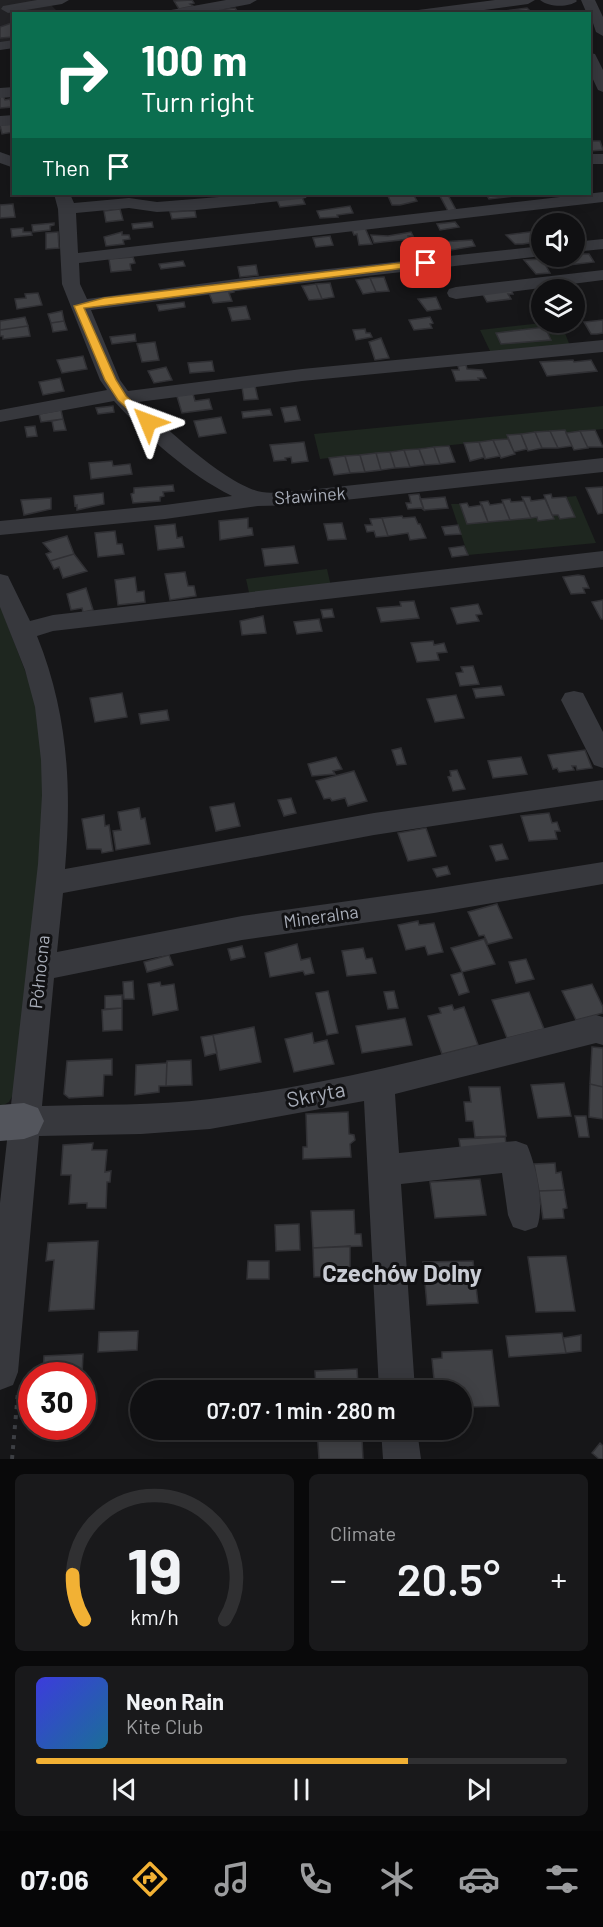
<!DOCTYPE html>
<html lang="en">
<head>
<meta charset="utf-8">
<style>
	:root { --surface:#101012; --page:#19191b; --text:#f1f3f6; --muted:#9c9d9f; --line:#303032; --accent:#f2b134 }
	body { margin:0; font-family:Barlow,sans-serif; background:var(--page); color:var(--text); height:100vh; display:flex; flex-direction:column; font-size:22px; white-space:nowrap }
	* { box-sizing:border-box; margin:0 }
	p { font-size:20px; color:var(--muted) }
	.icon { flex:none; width:33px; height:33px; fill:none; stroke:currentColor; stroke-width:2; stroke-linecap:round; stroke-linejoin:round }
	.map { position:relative; height:1459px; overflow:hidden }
	.drawer { display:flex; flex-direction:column; gap:15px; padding:15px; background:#09090a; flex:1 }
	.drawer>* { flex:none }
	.guide { position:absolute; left:12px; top:12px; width:579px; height:183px; border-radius:0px; box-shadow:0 3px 15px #0003,0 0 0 2px var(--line); background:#0b6e4f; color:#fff; overflow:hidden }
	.controls { position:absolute; left:531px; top:213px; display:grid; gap:12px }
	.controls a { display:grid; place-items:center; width:54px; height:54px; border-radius:50%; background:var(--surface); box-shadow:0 3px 15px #0003,0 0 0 2px var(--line); font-size:30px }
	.speed { position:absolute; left:18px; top:1362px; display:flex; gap:12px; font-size:30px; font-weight:700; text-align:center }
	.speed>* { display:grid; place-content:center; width:78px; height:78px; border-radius:50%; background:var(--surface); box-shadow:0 3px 15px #0003,0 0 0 2px var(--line); line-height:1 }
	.speed .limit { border:9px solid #d22; background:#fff; color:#111 }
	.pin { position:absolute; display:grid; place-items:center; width:51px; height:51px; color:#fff; margin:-26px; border-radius:12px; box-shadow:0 3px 9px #0006 }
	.me { position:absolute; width:66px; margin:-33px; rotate:314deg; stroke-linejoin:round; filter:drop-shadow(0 0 4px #0008) }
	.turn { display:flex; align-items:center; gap:21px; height:126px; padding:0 30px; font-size:27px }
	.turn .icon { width:78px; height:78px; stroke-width:2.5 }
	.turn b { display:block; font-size:42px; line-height:51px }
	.then { display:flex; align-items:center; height:57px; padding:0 30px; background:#0003; gap:12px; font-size:22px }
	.big { font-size:45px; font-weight:600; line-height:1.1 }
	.drawer .card { flex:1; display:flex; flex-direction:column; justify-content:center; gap:9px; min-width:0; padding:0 21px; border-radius:9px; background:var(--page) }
	.drawer .dial { align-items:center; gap:0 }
	.dial svg { height:156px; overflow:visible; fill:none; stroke:var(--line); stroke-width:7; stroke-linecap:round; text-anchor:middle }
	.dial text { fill:var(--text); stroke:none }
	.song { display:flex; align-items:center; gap:18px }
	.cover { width:72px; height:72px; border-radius:9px; background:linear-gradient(135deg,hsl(240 70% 55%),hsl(200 70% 35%)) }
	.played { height:6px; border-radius:3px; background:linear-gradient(90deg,var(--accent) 70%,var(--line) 70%) }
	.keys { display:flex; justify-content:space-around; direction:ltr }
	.heat { display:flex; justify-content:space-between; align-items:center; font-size:33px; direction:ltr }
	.drawer .tiles { flex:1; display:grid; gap:15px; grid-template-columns:1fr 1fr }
	.card:last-child { grid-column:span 2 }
	.trip { position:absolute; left:130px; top:1380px; width:342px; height:60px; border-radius:30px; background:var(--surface); box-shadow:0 3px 15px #0003,0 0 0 2px var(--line); font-weight:600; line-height:60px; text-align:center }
	.tab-bar { display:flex; height:96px; justify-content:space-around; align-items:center; background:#060607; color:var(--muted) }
	.tab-bar .icon { width:42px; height:42px }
	.tab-bar .active { color:var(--accent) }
	.tab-bar b { font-size:27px; color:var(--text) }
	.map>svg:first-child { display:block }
	.built { fill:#222225 }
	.green { fill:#1e261f }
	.building { fill:#404145; stroke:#303034; stroke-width:1.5 }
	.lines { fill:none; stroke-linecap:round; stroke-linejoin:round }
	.path { stroke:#3d3f44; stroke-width:4; stroke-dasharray:4 6; stroke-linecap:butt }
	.minor { fill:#37383d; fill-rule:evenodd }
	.major { fill:#53555c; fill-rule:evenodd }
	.route { fill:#f2b134; stroke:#9d7322; stroke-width:1.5 }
	.labels { text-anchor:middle; stroke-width:6; stroke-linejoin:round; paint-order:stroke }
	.street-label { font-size:18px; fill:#a8adb8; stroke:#111113 }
	.near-street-label { font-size:21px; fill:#a8adb8; stroke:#111113 }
	.near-neighbourhood-label { font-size:24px; font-weight:bold; fill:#c9ccd4; stroke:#111113 }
</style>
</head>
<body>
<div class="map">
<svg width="603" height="1459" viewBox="0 0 603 1459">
	<rect width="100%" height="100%" fill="#161618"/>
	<path class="built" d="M0,0H46L59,13L14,14L13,42L0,44Z"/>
	<path class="green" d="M542,323H561L570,346L491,353L480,330Z
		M603,406V429L566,433L563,430L508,435V439L320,459L314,434Z
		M576,496L596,543L468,555L451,504H460L467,524L537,517L539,521L553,519L552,515L574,517L566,497Z
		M327,569L332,591L250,597L246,579Z
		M0,605L38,705L45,807L16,1089L9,1102L0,1107Z"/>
	<path class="building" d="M192,0L194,3L190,4L193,6L179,9L174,1Z
		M235,8L238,12L212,14L210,11Z
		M527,8L531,12L508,14L505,11Z
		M14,22V37L0,38V27Z
		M2,93L5,100L10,99L12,107L0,108V94Z
		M12,124L14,132L2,134L0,125Z
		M590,141H600L603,150L590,151Z
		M413,194L417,201L400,205H392L388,196Z
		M486,194H512L514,196L489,199Z
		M448,195L456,210L448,211L440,196Z
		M302,197L305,204L280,207L277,200Z
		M13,204L15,217L0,218V205Z
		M350,206L353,213L337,215L338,217L320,218L317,211Z
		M120,209L123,220L106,222L104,211Z
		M187,211H195L196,217L172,219L170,212Z
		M152,222L153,227L133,229L132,224Z
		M455,222L459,227L440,230L437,224Z
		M54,223V225L50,226V230L33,232L32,225Z
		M23,228V232H31L32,235L12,237L11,229Z
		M365,228L372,244L359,245L357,234L354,235L352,230Z
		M537,231L542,241L523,244H515L506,235Z
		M58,232L59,248L46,249V233Z
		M122,232V235H129L130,239L123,240L124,244L106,246L104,237Z
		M411,232L413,236H408L409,239L374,243L371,235L388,236Z
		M330,236L333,245L316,247L313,238Z
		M472,240L475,246L445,251L441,242Z
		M574,254H589L594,262L569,265L564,256H574Z
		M133,257L135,263L130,264L131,270L111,272L109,259Z
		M542,259L550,273L536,274L524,260Z
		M183,261L185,266L161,269L159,264Z
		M256,265L258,275L240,277L238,267Z
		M384,277L389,291L376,292L370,278Z
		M370,278L376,292L363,294L356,280Z
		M330,283L334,297L322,299L316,284Z
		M316,284L322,299L309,300L302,286Z
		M510,288L513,294H508L511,299L487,302L481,291Z
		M233,289L234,292L229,293L232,301L213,303L209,293Z
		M38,293L42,305L17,309L15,299L26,298L25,294Z
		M436,297L441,309L427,311L418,299Z
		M184,302L185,307L159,311L157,305Z
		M246,306L250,319L232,321L228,308Z
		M62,311L64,321L51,323L48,314Z
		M25,317L28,326L0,330V321Z
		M430,317L433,323L430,324L432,328L414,330L409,320Z
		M603,320V333L597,334H591L584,322Z
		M64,321L67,330L53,332L51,323Z
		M28,326L30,336L3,339V336H0V330Z
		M545,327L551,340L501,344L496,333Z
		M365,329L366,333H370L372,337L356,340L353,330Z
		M135,334L136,341L112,344L110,337Z
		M381,338L389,358L375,360L369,342Z
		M155,342L159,360L142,362L137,344Z
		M83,356L87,369L62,373L57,360Z
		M573,360L574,362L591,360L597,371L547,376L540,362Z
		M212,361L214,371L190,373L188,363Z
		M466,365L467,369L482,370L486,378H478L479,380L456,381L452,370H459L458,366Z
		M166,367L172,380L154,383L148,371Z
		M60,378L64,391L43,395L39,382Z
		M255,386L258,399L244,400L242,387Z
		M176,393L193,394L195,401L209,399L212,409L182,413Z
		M113,406L114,412L98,414L96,408Z
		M296,406L300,420L285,422L281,408Z
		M270,409L272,415L243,418L242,412Z
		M61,410L63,419L41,422L39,414Z
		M221,417L226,433L199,437L194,421Z
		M63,419L66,430L54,431L52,421Z
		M35,426L37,436L27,437L25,427Z
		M565,430L572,446L558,448L550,431Z
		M595,430L603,447H588V448L580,431Z
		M550,431L558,448H542L535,432Z
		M580,431L588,448L574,450L566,433Z
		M535,432L542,448L528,451L521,434Z
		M521,434L527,449L514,452L507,435Z
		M508,439L515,454L501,458L493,440Z
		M493,440L500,456L485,459L479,442Z
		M304,442L308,461L292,463L291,457L285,458L286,460L274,461L270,445Z
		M479,442L485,457L470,461L464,443Z
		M449,446L455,462L440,464L434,447Z
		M434,447L440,464L425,465L419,449Z
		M419,449L425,465L410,467L404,450Z
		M404,450L410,467L395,468L390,452Z
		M390,452L395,468L381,470L376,453Z
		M376,453L381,470L365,472L360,455Z
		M360,455L365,472L350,473L345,456Z
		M345,456L350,473L334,475L329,458Z
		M112,461L113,466L130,464L132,474L91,479L89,463Z
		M173,485L174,491L163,492L164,496L160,497V501L133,503L131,494L134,493V488Z
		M603,487V513L598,514L586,488Z
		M103,493L104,504L77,510V505L75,506L74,496Z
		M419,494L424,510L421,508L408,509L406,503H411L409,495Z
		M551,494L552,498L566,497L575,517L560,519L558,515H552L544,495Z
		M445,497L448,508L424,510L420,499Z
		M522,497H530L531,501L545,499L554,519L538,521L537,517L531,518Z
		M51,498V509L24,515L21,500Z
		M510,499L511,502L524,501L531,518L510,520L502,500Z
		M488,501L490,505L503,503L510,520L488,522L480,502Z
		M467,503L469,507L482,505L488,522L467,524L460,504Z
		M402,516L403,518L415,517L418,524H420L426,538L410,540L408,533L388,536L382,518Z
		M248,518V528H252L253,535L220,540L219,521Z
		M382,518L388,536L376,537L374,531L367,532L365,525H372L370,519Z
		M342,523L346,539L328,540L324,524Z
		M175,524L177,538L182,537L184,547L158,550L155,526Z
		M458,525L461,534L445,535L442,527Z
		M115,531L117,544H122L124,554L98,557L95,533Z
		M67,536L74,554L50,561L46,554L51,552L43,543Z
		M294,546L298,563L265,566L262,549Z
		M464,546L468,555L452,557L449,548Z
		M74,554L87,571L63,578L59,567L54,569L50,561Z
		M185,572L188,586H194L196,596L170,600L165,574Z
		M578,575L584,576L589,588H583L585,593L571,594L563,577Z
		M135,577L137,592L144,591L145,602L118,605L115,580Z
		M86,588L93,610L83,612L82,608L71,610L67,594Z
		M603,600V619H601L592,602Z
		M414,601L419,618L381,622L377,608L401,606L400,602Z
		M478,604L482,614L476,615L479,621L457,624L451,608Z
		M332,609L334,617L323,618L321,610Z
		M263,616L266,633L242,635L240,621Z
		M319,619L322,631L297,634L294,622Z
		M433,641L434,645L444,643L447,652L437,653L439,660L417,662L411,643Z
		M473,666L479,684L460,686L456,673L463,672L461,667Z
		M501,686L504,695L476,698L473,689Z
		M122,693L127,717L95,722L90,698Z
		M456,695L464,718L435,722L427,699Z
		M167,710L169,720L141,724L139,714Z
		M401,748L406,764L397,765L392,750Z
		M585,750L592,768L577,770L576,766H572L574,770L559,772L557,768L553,769L548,755Z
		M336,757L342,769L333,771L335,774L312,776L308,764Z
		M521,757L527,774L493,778L488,761Z
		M457,770L465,789L453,791L448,777L451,776L450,771Z
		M354,771L367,801L348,806L345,798L332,801L330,798L324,799L316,781Z
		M291,798L296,813L284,816L278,800Z
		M234,803L240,826L216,831L210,807Z
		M139,808L141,819L145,818L150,844L116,850L113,831L121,830L118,812Z
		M549,813L552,823L557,822L560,831H555L557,839L529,841L521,816Z
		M104,815L105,826L109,825L113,851L102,853L101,849H87L82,819Z
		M426,828L436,856L408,861L398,833Z
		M502,844L508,859L496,861L490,846Z
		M447,866L450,874L437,877L433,869Z
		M497,904L512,938L488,944L484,935L479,936L468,912Z
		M418,921L419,925L434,923L443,952L428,955L425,946L406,950L398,925Z
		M484,939L495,964L462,972L451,948Z
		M297,944L301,960L310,958L314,973L305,975L303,971L270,977L265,953Z
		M242,946L245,957L231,960L228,949Z
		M363,948L366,959L372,958L376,973L347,976L342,951Z
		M169,955L173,965L147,972L144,962Z
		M526,959L534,979L516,983L509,962Z
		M462,972L469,992L459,995L451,975Z
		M133,981L134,999H124L123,982Z
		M160,982L161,986L174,984L178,1010L153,1015L148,984Z
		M592,984L603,1007V1013L576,1020L562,991Z
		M328,991L338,1033L327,1035L316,993Z
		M394,991L398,1008L388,1009L384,992Z
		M529,992L544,1029L507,1038L492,1000Z
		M122,995V1008L105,1009V996Z
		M452,1005L454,1010L464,1007L478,1045L442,1054L428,1016L441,1013L439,1008Z
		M122,1008V1030L103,1031L102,1010Z
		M405,1018L412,1045L362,1053L356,1026Z
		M254,1027L261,1062L220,1070L213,1035Z
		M312,1033L314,1043L327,1040L334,1064L294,1072L285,1039Z
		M213,1035L217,1053L205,1056L201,1037Z
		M592,1047L603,1048V1087L590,1084Z
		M112,1059V1075H104L103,1096L69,1098L64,1094L67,1061Z
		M191,1060L192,1085L166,1086L167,1061Z
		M167,1063L166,1086H159V1092L135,1095L136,1065Z
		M564,1083L571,1116L538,1118L531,1085Z
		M590,1084L603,1087V1119L589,1117Z
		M469,1087H500L506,1136L475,1137L473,1121H466L464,1102H471Z
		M348,1112L349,1134L354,1135L355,1140L350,1144L351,1157L303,1159V1147H307L306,1114Z
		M575,1116H586L589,1137H579Z
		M505,1137L507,1150L461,1152L459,1139Z
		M93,1143L92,1150H107L105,1172L111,1171L110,1182H107L106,1208H87V1203L69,1204L71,1175H61L63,1145Z
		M555,1163L556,1173L561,1172L564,1190L539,1191L534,1164Z
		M480,1179L486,1215L435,1218L430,1182Z
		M564,1190L567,1208L563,1209L564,1218L543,1219L539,1191Z
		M354,1210L355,1234H361L362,1246L313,1248L311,1211Z
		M299,1224L300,1250L276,1251L275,1225Z
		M98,1241L94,1309L49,1311L54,1260L46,1261L48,1243Z
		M350,1246V1276L314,1277L313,1248Z
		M566,1256L575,1311L536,1312L528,1257Z
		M248,1261H269V1279H247Z
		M473,1261L478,1303L427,1305L423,1262Z
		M138,1331L137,1350L98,1352L99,1332Z
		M562,1333L566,1353L509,1357L506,1336Z
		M581,1335V1351L566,1353L563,1338Z
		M492,1350L499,1406L470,1407V1412H462V1390H435L432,1359L442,1358V1352Z
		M83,1354L82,1376H43L44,1356Z
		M357,1369L358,1384H362L363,1390H316L315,1371Z
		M317,1430H366V1438H362L363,1459H319Z
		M600,1443L603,1446V1459H599L592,1453Z"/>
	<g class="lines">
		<path class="path" d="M12,1459L18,1392"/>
		<path class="minor" d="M37,0H69L62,4L8,13L1,9L3,6Z
			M226,0H257L250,4L198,14H164L171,10Z
			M495,0H535L528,4L455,14H411L418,10Z
			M540,0H576L577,1C569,8 548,7 540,0Z
			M581,0H595L603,17V36L596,32L590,14H587Z
			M14,40V48L0,50V42Z
			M590,53L595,54L603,70V92L598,90L590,73Z
			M14,87V97L0,98V88Z
			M14,115V125L0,126V116Z
			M0,152L14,157V168L0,163Z
			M590,154H603V164H590Z
			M603,192V202L79,263L80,284L87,299L244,278L542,246V256L244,290L91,310L120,380L128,391L302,369L603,340V352L302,381L138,402C164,426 227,486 262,492C273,494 287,491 299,491L603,458V472L299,505L258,506L165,519L0,535V521L165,505L232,496C188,474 147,437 114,401L0,422V410L107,390L100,380L62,284L58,209L54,194H70L74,203L129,198L157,202L256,194H308L306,198L300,199L196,210L157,212L129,208L76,213L78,253Z
			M603,239V249L574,252V242Z
			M603,270V280L456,299L449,297L447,293L449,289L456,287Z
			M603,551V567L53,631L37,636C68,713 72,787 65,869L374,813L603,780V800L374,835L63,893L57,952L242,916L434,889L603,862V884L434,913L242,940L54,978L42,1106C98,1104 154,1106 210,1099C341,1084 468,1047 596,1015L603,1017V1045L596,1043L395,1094L399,1153L516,1141L527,1145C536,1165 545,1207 537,1227L525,1231L513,1227L508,1215L502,1173L401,1184L415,1390H379L364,1101L210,1129L141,1134L39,1136L18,1372L13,1385L0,1390V1203L38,864L42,795L41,760L35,707L25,670L0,607V574L8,576L30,621L53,615Z
			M574,691L583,693L603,732V768L594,765L561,700L565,693Z
			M381,1430H417L421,1459H383Z"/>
		<path class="major" d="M24,1103L38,1108L44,1121L38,1134L24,1139L0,1141V1105Z"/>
	</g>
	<path class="route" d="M426,260L431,263L429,265L84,308L116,380L126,396L152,420V425H144L118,400L105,380L74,306L104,298Z"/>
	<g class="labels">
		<g class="street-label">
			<text transform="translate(310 496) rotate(-4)" y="6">Sławinek</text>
			<text transform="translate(321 917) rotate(-8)" y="6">Mineralna</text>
			<text transform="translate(40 972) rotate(-84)" y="6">Północna</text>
		</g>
		<g class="near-street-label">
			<text transform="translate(316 1095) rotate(-11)" y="7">Skryta</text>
		</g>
		<g class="near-neighbourhood-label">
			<text x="402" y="1282">Czechów Dolny</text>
		</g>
	</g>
</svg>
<div class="controls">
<a><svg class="icon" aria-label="sound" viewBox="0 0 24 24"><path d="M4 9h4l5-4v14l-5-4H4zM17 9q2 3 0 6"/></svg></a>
<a><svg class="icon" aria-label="layers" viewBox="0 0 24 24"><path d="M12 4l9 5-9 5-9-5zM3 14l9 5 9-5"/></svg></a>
</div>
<div class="speed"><div class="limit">30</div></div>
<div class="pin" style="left:426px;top:263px;background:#d93025"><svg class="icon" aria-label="arrive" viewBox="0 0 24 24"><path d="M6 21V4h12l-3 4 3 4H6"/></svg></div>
<svg class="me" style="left:148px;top:422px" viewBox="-20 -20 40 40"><path d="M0-17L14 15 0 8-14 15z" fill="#f2b134" stroke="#fff" stroke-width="4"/></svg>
<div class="trip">07:07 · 1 min · 280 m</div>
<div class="guide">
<div class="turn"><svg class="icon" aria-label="right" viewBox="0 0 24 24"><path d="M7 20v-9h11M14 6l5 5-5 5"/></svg><div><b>100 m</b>Turn right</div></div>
<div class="then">Then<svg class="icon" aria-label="arrive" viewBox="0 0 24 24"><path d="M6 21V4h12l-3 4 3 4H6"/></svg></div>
</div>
</div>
<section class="drawer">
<div class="tiles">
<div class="card dial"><svg viewBox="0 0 100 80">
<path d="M14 69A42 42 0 1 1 86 69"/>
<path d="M14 69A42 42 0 0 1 8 46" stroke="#f2b134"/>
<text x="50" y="56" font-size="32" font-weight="700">19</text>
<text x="50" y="72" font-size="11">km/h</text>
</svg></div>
<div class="card"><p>Climate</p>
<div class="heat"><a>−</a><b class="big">20.5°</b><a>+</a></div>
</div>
<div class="card">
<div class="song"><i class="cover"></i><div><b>Neon Rain</b><p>Kite Club</p></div></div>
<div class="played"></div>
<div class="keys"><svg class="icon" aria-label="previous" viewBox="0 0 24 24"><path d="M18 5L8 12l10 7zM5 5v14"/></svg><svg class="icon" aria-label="pause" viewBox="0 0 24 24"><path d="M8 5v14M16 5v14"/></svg><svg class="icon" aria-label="next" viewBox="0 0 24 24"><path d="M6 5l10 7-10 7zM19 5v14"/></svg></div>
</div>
</div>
</section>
<nav class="tab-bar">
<b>07:06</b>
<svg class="icon active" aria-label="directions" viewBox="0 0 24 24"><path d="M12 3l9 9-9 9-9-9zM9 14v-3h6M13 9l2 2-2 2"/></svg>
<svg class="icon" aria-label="music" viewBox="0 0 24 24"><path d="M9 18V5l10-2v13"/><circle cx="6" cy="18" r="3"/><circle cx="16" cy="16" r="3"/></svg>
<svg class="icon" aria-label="phone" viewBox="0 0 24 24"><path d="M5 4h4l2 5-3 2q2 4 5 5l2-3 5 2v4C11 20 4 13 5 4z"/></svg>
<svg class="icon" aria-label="climate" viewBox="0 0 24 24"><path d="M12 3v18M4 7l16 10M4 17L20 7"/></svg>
<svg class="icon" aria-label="car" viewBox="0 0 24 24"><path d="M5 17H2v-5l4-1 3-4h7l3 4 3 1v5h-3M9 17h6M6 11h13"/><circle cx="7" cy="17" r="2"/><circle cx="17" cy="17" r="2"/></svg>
<svg class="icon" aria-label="filters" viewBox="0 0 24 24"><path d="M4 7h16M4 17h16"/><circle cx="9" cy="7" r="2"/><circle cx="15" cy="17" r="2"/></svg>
</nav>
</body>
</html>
